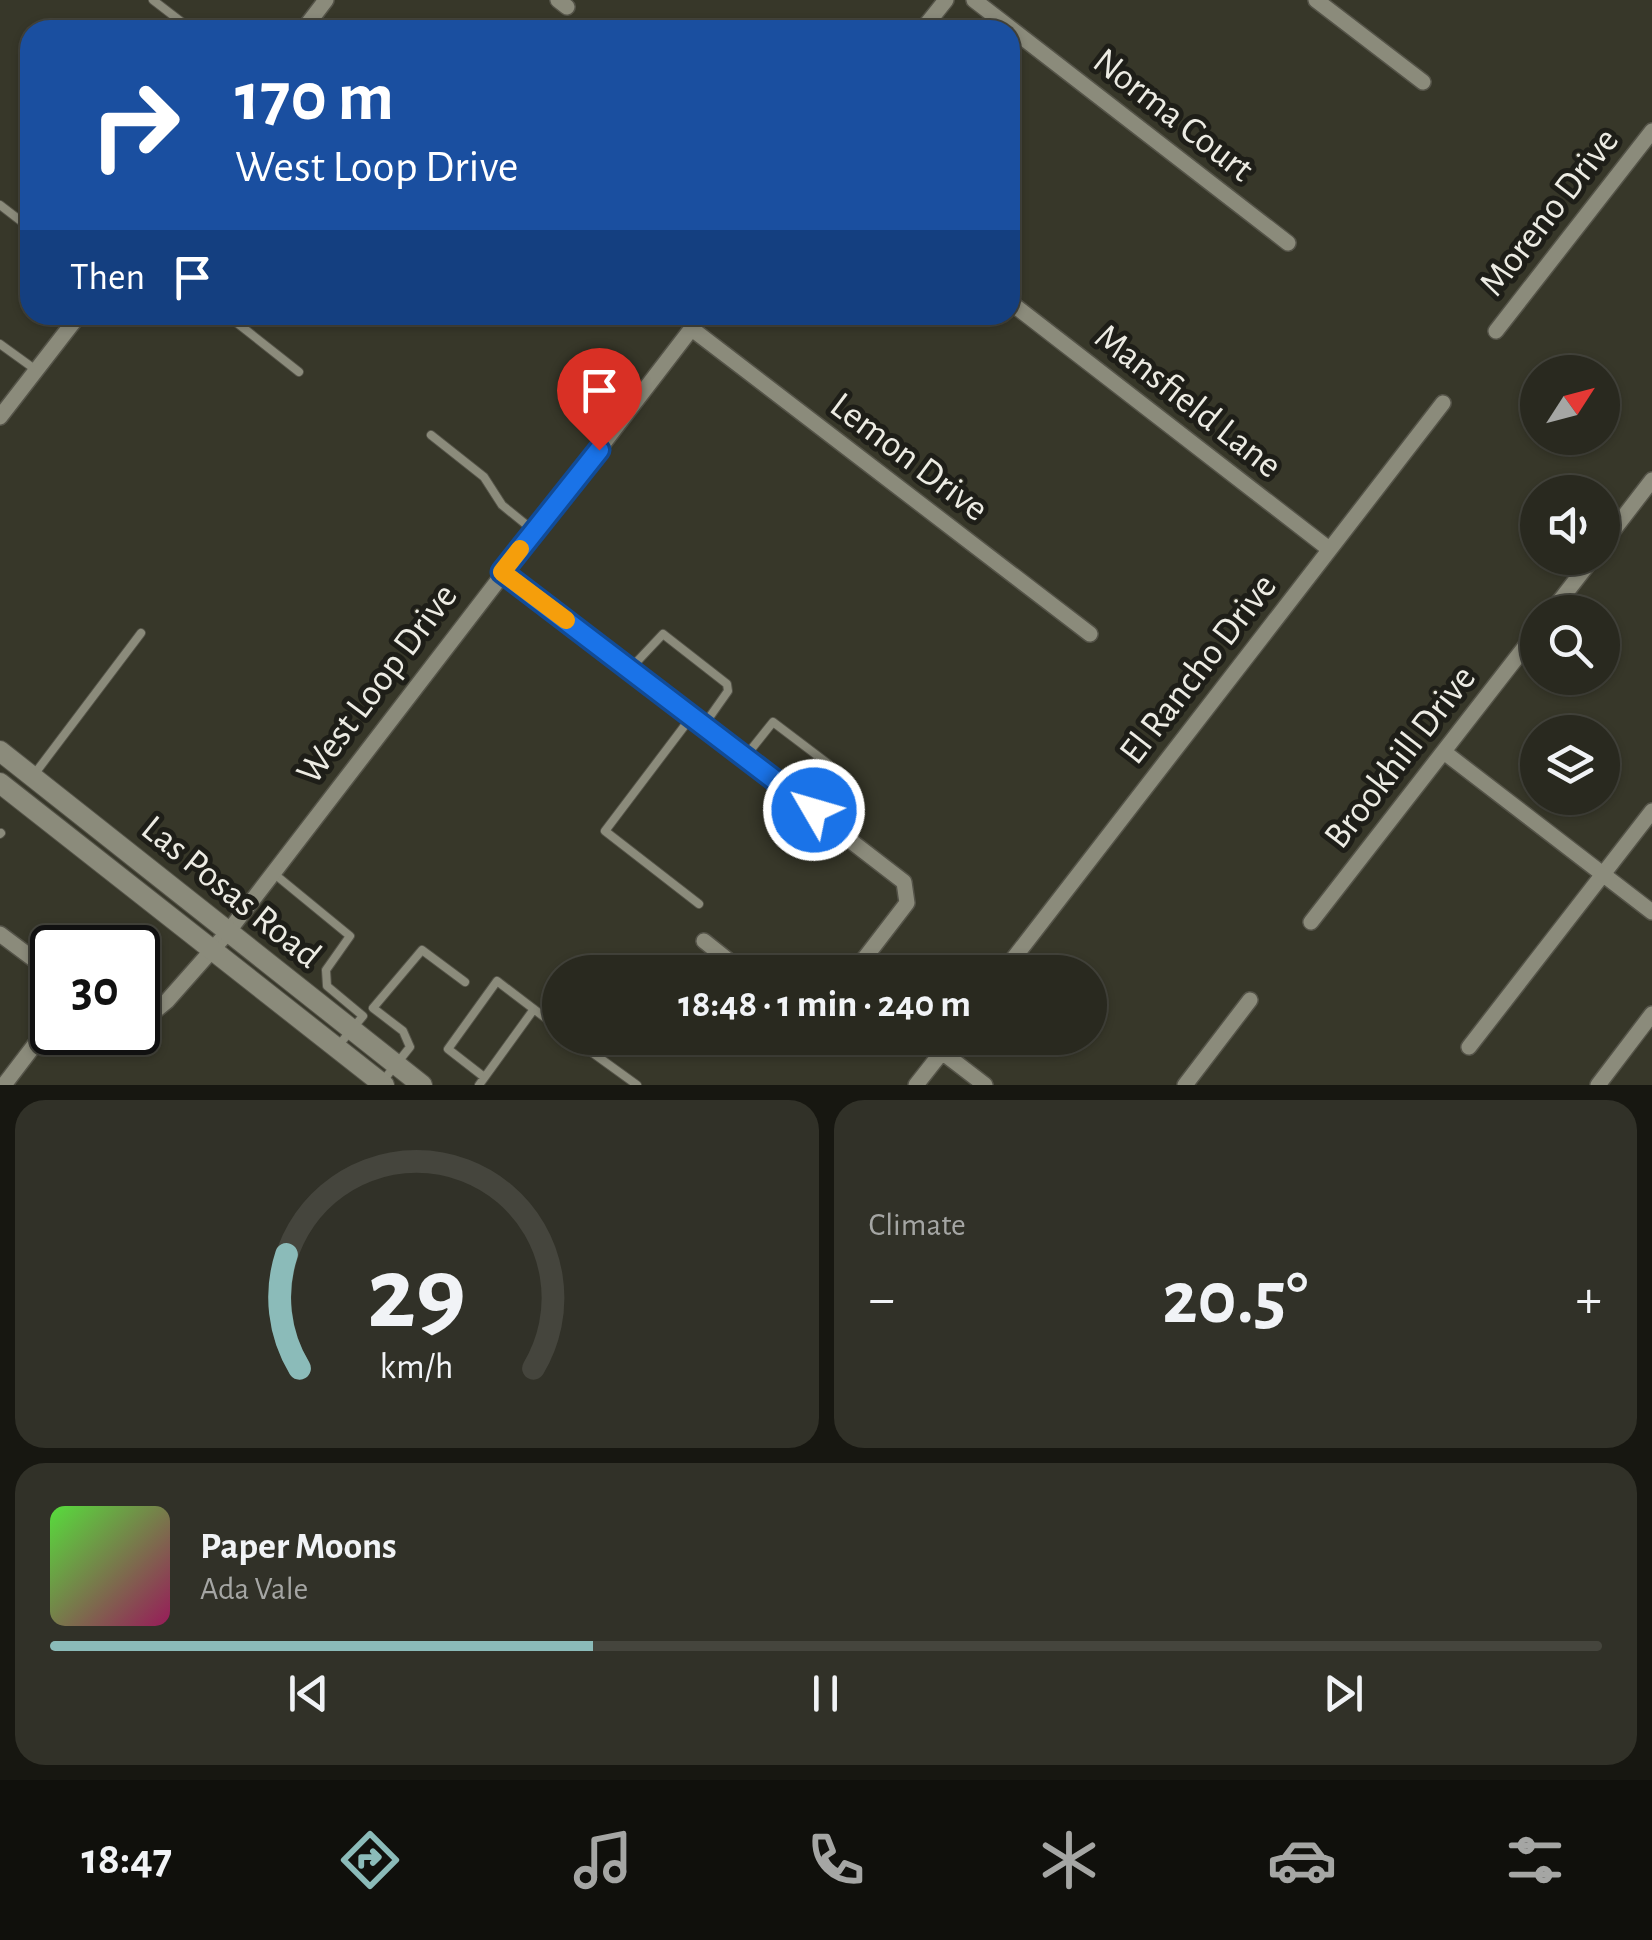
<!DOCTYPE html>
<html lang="en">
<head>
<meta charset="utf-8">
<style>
	:root { --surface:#29291f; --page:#313128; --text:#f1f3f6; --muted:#a5a6a4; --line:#45453d; --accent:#8bbbb9 }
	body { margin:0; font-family:"Alegreya Sans",sans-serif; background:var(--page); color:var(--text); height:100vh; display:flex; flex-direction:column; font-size:38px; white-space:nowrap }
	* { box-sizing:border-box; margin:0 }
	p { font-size:32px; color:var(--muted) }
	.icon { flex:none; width:55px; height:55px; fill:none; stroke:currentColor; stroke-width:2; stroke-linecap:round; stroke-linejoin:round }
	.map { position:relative; height:1085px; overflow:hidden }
	.details { display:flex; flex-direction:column; gap:15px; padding:15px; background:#171711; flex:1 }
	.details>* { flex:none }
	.guide { position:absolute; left:20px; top:20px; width:1000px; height:305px; border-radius:30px; box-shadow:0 2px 8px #0004,0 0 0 2px var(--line); background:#1a4fa0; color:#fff; overflow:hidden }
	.needle { width:65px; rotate:54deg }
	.tools { position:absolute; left:1520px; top:355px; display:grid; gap:20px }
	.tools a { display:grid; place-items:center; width:100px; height:100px; border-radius:50%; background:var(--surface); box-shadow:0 2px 8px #0004,0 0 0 2px var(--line); font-size:50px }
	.speed { position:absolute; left:30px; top:925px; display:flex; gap:20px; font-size:50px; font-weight:700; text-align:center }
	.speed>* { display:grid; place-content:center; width:130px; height:130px; border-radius:50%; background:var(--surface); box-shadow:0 2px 8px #0004,0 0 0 2px var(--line); line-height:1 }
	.speed .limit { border:5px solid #111; border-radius:15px; background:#fff; color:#111 }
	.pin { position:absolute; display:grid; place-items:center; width:85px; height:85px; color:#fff; margin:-102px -42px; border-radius:50% 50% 50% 0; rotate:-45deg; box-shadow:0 0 10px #0007 }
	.pin .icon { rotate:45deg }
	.me { position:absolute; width:110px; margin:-55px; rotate:308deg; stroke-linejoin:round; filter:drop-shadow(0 0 8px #0008) }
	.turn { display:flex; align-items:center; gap:35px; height:210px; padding:0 50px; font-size:45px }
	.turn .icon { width:130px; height:130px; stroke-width:2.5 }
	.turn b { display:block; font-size:70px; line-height:85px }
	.then { display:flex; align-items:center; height:95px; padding:0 50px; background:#0003; gap:20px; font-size:38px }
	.big { font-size:75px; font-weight:700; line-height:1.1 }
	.details .widget { flex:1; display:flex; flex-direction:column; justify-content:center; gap:15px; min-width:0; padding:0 35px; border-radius:30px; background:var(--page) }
	.details .dial { align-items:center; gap:0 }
	.dial svg { height:260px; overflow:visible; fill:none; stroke:var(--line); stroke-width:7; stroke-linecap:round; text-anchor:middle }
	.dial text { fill:var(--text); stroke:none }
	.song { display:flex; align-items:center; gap:30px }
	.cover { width:120px; height:120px; border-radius:15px; background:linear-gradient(135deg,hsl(110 70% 55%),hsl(330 70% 35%)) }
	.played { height:10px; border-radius:5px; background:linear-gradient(90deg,var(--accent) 35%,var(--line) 35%) }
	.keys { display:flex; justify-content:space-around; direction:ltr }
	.heat { display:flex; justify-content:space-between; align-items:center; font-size:55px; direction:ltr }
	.details .tiles { flex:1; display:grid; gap:15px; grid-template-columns:1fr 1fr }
	.widget:last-child { grid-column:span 2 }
	.trip { position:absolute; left:542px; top:955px; width:565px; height:100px; border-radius:50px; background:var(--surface); box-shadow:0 2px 8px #0004,0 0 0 2px var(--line); font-weight:700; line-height:100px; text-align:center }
	.tabs { display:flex; height:160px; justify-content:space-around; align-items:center; background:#10100c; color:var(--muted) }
	.tabs .icon { width:70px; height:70px }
	.tabs .on { color:var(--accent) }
	.tabs b { font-size:45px; color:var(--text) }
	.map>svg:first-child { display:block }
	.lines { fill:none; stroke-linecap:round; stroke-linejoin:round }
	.service-casing { stroke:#545348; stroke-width:10 }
	.minor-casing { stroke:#545348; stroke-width:18 }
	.secondary-casing { stroke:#545348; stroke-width:22 }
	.service { stroke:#8b8b7b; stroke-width:8 }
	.minor { stroke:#8b8b7b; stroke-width:15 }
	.secondary { stroke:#8b8b7b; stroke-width:20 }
	.route-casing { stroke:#114b97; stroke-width:25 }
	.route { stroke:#1a73e8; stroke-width:18 }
	.slow { stroke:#f59e0b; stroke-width:18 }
	.labels { text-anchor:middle; stroke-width:10; stroke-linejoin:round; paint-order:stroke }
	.street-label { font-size:38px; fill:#ecebe3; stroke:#1e1e18 }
</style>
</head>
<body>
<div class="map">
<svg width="1652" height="1085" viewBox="0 0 1652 1085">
	<rect width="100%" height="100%" fill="#373729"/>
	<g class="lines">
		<g class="service-casing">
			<path id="service" d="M153,0L192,30
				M0,205L30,228
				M227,315L299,372
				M0,344L36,370
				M431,435L484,477L502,505L534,531
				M630,669L663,634L727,684L728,691L704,725
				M692,716L605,831L699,904
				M745,757L773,722L839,772L813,810
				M33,776L141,633
				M0,834L1,833
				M272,872L350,936L326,970L327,986L363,1016L338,1046
				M572,1038L637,1085
				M484,1077L448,1049L497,981L560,1029
				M382,1082L410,1047L403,1031L373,1008L422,950L465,982
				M479,1085L534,1009"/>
		</g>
		<g class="minor-casing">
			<path id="minor" d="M558,0L567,7
				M974,0L1288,243
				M1316,0L1423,82
				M303,30L326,0
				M922,30L946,0
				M1010,302L1329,549
				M692,329L1090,634
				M1496,331L1652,131
				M0,417L79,315
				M1602,545L1652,480
				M502,572L904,882L907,903L854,972
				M1551,612L1593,558
				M1444,752L1652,912
				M1311,922L1538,630
				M0,934L52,973
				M704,941L743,972
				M1003,972L1443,403
				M138,1025L167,1001L228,932L702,315
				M1469,1047L1652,811
				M942,1052L985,1085
				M4,1085L52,1022
				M916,1085L953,1038
				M1185,1085L1250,1000
				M1598,1085L1652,1014"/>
		</g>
		<g class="secondary-casing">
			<path id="secondary" d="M0,751L422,1085
				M0,783L384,1085"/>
		</g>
		<use href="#service" class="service"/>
		<use href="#minor" class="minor"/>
		<use href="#secondary" class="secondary"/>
	</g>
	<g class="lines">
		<g class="route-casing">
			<path id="route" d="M599,450L502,572L814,810"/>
		</g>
		<use href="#route" class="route"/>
		<path class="slow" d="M520,549L502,572L566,620"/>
	</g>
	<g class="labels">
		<g class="street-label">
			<text transform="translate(1174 114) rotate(38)" y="13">Norma Court</text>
			<text transform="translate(1548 211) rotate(-52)" y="13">Moreno Drive</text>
			<text transform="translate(1189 400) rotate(38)" y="13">Mansfield Lane</text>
			<text transform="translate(910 456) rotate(37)" y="13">Lemon Drive</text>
			<text transform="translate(1197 668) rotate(-52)" y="13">El Rancho Drive</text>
			<text transform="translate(376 683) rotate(-53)" y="13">West Loop Drive</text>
			<text transform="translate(1399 756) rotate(-52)" y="13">Brookhill Drive</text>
			<text transform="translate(232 891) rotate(39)" y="13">Las Posas Road</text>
		</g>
	</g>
</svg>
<div class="tools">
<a><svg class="needle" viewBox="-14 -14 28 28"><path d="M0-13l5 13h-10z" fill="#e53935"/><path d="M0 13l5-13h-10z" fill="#a5a6a4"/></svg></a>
<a><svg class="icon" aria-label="sound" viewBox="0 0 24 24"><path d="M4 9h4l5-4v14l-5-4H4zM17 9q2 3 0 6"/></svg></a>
<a><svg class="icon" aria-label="search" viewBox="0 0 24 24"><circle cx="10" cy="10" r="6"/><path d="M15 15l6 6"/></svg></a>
<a><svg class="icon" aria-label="layers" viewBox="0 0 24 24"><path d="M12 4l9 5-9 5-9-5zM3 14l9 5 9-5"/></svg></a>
</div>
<div class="speed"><div class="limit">30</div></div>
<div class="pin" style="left:599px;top:450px;background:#d93025"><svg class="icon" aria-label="arrive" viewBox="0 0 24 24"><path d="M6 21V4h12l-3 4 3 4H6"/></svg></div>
<svg class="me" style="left:814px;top:810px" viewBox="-20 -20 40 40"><circle r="17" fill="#1a73e8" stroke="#fff" stroke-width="3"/><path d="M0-11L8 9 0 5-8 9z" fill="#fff"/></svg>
<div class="trip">18:48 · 1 min · 240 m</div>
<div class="guide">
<div class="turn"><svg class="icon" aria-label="right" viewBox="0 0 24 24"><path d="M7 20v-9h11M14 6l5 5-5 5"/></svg><div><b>170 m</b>West Loop Drive</div></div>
<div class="then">Then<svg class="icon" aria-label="arrive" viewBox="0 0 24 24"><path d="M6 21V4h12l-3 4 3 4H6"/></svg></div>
</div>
</div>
<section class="details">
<div class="tiles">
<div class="widget dial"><svg viewBox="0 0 100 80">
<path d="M14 69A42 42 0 1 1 86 69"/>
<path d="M14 69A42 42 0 0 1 10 34" stroke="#8bbbb9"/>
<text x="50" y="56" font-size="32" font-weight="700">29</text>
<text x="50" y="72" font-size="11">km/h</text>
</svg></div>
<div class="widget"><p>Climate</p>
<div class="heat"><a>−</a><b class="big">20.5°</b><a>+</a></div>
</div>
<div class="widget">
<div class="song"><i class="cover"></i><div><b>Paper Moons</b><p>Ada Vale</p></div></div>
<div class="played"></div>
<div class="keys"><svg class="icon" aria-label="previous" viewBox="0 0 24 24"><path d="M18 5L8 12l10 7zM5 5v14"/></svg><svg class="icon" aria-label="pause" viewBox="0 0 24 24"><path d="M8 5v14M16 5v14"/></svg><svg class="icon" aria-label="next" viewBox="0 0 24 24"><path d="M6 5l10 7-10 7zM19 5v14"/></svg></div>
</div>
</div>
</section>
<nav class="tabs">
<b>18:47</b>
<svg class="icon on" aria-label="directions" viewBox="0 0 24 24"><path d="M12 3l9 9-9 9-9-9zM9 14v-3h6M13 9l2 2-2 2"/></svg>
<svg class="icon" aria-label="music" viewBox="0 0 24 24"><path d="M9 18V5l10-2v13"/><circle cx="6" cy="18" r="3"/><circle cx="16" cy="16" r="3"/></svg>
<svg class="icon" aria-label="phone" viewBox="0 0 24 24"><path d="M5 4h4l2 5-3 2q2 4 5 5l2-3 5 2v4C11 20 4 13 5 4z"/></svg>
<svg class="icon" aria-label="climate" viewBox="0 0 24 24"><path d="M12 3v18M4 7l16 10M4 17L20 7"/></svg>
<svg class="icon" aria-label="car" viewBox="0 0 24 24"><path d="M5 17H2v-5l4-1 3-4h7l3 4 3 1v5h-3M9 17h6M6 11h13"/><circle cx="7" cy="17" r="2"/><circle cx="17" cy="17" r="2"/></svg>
<svg class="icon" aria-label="filters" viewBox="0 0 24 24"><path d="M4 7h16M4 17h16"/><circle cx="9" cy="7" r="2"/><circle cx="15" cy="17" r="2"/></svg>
</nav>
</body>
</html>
